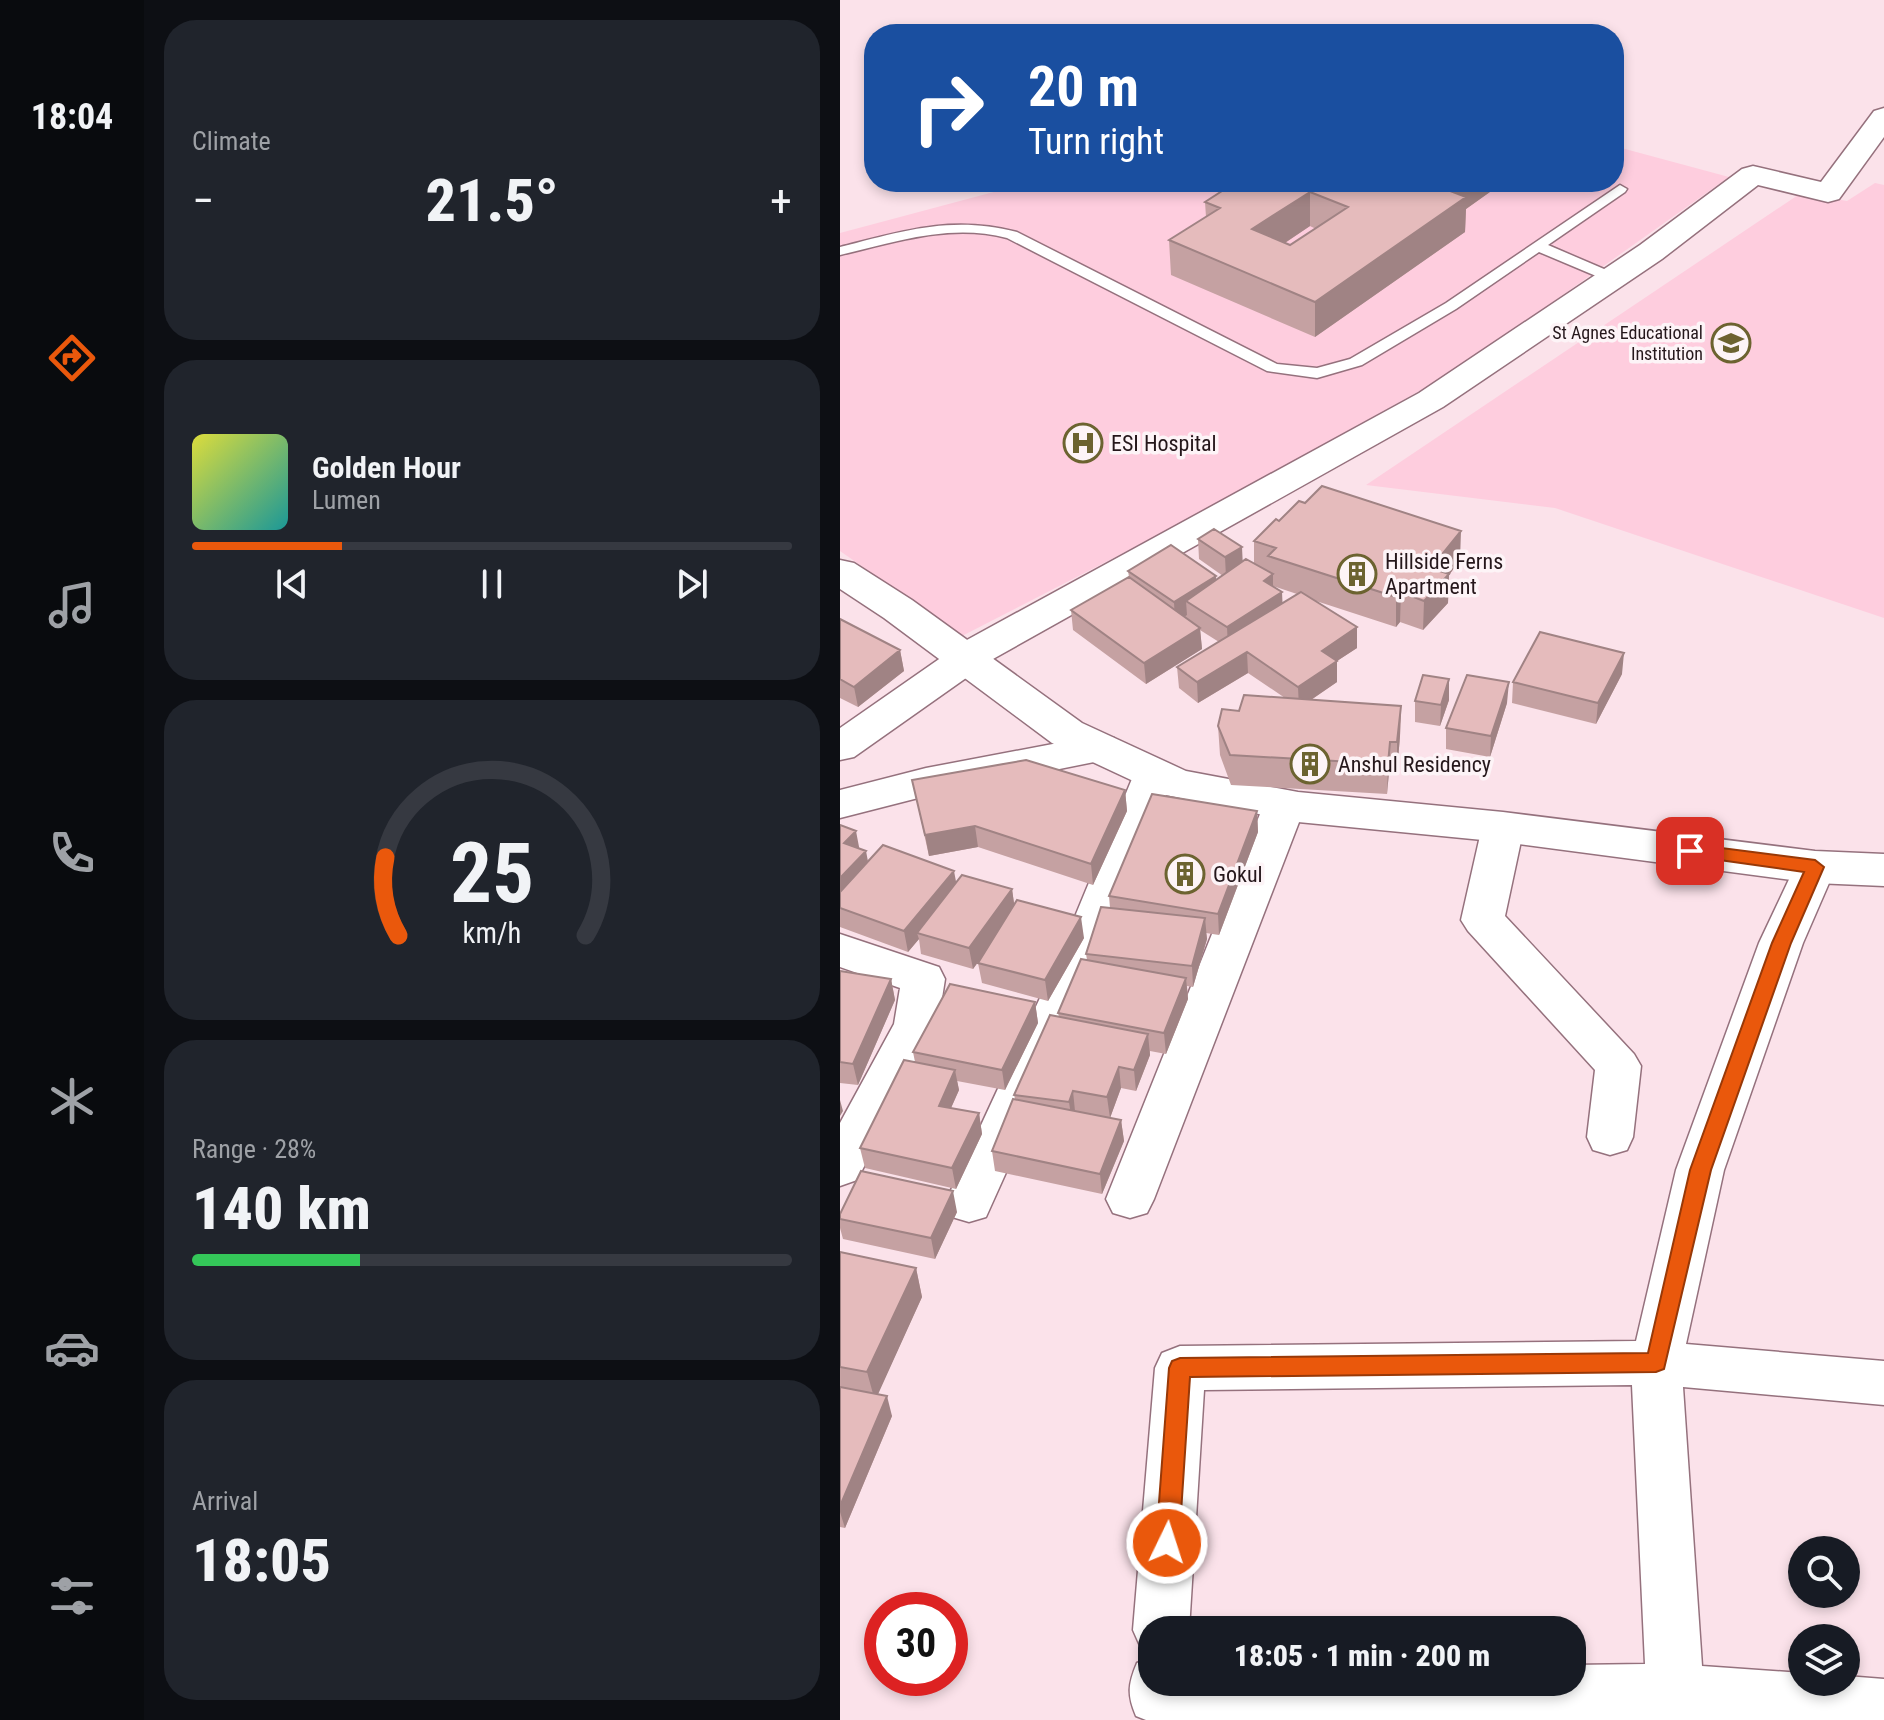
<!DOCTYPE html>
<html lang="en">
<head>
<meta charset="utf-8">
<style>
	:root { --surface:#171b24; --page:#20242c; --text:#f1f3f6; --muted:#9ea1a6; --line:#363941; --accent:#ea580c }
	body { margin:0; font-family:"Roboto Condensed",sans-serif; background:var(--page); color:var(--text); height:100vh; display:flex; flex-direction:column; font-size:30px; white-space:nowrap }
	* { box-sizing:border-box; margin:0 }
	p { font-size:26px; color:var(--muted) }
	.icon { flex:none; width:44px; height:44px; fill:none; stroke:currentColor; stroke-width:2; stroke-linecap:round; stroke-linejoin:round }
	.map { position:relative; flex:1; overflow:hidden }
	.side { display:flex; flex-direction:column; gap:20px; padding:20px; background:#0d0f14; width:696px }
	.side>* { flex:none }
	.banner { position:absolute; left:24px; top:24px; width:760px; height:168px; border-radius:32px; box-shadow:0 4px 12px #0003; background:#1a4fa0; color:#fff; overflow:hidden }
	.tools { position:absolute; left:948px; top:1536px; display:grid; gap:16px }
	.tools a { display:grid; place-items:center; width:72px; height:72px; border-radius:50%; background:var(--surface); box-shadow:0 4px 12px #0003; font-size:40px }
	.speed { position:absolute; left:24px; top:1592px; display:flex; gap:16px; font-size:40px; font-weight:700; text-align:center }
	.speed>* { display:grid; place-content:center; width:104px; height:104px; border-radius:50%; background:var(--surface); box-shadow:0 4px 12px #0003; line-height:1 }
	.speed .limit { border:12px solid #d22; background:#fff; color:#111 }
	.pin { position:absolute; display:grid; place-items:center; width:68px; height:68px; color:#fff; margin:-34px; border-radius:16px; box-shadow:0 4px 12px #0006 }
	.me { position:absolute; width:88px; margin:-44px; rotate:4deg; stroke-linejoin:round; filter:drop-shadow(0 0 6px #0008) }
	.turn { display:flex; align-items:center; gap:28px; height:168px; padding:0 32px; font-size:36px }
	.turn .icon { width:104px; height:104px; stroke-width:2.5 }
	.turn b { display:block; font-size:56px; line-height:68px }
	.big { font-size:60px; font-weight:800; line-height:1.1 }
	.side .card { flex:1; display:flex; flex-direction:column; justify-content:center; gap:12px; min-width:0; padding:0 28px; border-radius:32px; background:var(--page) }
	.side .dial { align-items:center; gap:0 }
	.dial svg { height:208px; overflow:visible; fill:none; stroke:var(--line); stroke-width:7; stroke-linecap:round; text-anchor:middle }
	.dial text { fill:var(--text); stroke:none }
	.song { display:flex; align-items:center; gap:24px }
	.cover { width:96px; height:96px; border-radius:12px; background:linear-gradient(135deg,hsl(60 70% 55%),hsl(180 70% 35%)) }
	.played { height:8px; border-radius:4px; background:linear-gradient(90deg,var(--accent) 25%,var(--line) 25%) }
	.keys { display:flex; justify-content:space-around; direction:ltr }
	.heat { display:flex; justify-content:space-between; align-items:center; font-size:44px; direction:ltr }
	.charge { height:12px; border-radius:6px; background:linear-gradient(90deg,#34c759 28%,var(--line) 0) }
	.trip { position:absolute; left:298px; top:1616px; width:448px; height:80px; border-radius:32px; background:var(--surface); box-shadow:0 4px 12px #0003; font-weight:800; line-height:80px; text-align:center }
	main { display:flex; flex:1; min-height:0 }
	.menu { display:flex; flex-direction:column; width:144px; justify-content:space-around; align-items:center; background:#090b0e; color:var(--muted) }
	.menu .icon { width:56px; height:56px }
	.menu .on { color:var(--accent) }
	.menu b { font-size:36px; color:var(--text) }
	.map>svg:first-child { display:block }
	.built { fill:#fecdde }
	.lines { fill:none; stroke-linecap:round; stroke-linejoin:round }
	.lane-casing { stroke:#95717d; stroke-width:3 }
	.street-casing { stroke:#95717d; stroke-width:3 }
	.secondary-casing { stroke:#95717d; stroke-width:3 }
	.lane { fill:#fff; fill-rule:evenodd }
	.street { fill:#fff; fill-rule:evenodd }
	.secondary { fill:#fff; fill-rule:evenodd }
	.wall { fill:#c5a1a2; fill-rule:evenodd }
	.shaded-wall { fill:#a08384 }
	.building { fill:#e5bbbc; stroke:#a08384; stroke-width:2; fill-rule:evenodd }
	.route { fill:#ea580c; stroke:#983908; stroke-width:2 }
	.labels { text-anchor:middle; stroke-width:7; stroke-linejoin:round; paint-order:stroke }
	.far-poi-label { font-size:18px; fill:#25171b; stroke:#fdf4f7; text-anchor:end }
	.poi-label { font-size:22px; fill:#25171b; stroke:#fdf4f7; text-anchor:start }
</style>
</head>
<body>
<main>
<nav class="menu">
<b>18:04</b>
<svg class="icon on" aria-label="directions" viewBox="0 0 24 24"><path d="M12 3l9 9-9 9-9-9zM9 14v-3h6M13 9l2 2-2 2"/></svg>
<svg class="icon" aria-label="music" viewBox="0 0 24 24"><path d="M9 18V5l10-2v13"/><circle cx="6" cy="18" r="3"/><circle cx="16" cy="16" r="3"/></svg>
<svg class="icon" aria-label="phone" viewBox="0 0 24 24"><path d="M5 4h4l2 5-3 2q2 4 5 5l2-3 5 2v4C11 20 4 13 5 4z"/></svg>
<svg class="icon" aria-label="climate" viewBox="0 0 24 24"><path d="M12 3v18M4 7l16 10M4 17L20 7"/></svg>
<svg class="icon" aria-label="car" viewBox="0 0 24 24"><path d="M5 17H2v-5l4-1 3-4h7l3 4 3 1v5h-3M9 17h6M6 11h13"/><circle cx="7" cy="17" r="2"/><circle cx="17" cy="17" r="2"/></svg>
<svg class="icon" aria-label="filters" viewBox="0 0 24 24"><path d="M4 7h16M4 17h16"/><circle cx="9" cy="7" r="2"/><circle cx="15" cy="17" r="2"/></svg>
</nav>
<section class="side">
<div class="card"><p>Climate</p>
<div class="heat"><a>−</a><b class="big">21.5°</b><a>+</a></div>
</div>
<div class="card">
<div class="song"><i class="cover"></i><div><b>Golden Hour</b><p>Lumen</p></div></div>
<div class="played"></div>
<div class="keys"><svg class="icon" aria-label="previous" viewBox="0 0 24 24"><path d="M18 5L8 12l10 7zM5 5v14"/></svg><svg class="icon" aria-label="pause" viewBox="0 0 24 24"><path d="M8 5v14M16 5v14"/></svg><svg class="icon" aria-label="next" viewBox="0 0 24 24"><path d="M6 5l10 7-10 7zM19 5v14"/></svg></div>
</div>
<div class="card dial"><svg viewBox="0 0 100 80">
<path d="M14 69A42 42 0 1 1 86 69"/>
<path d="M14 69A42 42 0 0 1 9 39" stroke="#ea580c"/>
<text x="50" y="56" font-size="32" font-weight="700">25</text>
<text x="50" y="72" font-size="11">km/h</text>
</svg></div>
<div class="card"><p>Range · 28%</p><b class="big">140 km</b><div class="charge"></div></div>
<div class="card"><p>Arrival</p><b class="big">18:05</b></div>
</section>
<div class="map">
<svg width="1044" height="1720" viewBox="0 0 1044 1720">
	<rect width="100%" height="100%" fill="#fbe2ea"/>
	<path class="built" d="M774,146L889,177L617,370L355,516L122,636L0,551V233L191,182H774Z
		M1035,183L1044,185V618L715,508L526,485L961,193L1007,201Z"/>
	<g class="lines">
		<g class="lane-casing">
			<path id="lane" d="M780,185L787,189L785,192L708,245L778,275V281H768L699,252L616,309L522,365L477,378L427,371L167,238C110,223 55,242 0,255V247C63,231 112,215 177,232L437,364L477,368L510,359L606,303Z"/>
		</g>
		<g class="street-casing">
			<path id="street" d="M1044,108V137L999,199L988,202L918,185L822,259L603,407L153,659L14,757L0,760V728L125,641L579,393L800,245L902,169L913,166L981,182L1034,111Z
				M260,735L274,738L280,748L274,758L86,796L0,818V790L86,768Z
				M314,760L328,764L334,774L256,972L146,1217L129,1222L112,1217L105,1203L212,972L294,774L300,764Z
				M445,790L460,794L466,804L314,1199L307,1213L290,1218L273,1213L266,1199L424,804L430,794Z
				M663,813L678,817L684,827L665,916L794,1054L801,1066L793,1137L787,1150L770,1155L753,1150L747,1137L755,1070L628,931L621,920L642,827L648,817Z
				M975,852L990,856L996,867L963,943L884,1170L846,1344L1044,1361V1405L843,1387L862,1666L962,1673V1682H1006V1676L1044,1679V1720H306L296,1716C287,1695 288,1684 297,1663L312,1657V1682H732V1665L805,1664L792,1385L364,1390L349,1630H312V1652L301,1648L293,1630L315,1368L322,1353L340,1346L796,1341L836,1170L919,943L960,856Z
				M0,934L99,967L105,979L98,1024L17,1180L0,1186V1123L54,1024L60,988L0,967Z"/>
		</g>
		<g class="secondary-casing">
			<path id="secondary" d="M0,560L14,563L72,600L242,723L346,771L458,792L663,812L975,851L1044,854V886L975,883L663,842L458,822L321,794L212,743L44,618L0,589Z"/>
		</g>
		<use href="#lane" class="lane"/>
		<use href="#street" class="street"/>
		<use href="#secondary" class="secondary"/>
	</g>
	<path class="wall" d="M395,182H664L626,209L625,232L475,337L331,275L329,240L366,217L365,202ZM470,226L476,229L450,245L445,243Z
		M439,521L620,560L609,575L608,603L583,630L560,622L556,627L473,600L517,648L497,661V682L471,700L561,706L560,736L557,772H549L547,794L391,785L380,755L378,726L399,711L445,698L408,673L358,703L339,688L337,667L379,642L360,630L362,649L306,684L233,630L231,610L289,577L288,571L376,580L383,576L359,559L358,539L402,562L414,564V541ZM433,586L457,594L442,603Z
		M0,619L60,650L64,671L18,707L0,698Z
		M782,674L756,724L672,703L673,682Z
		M609,700L600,726L575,722V701Z
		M667,703L650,757L606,749V728Z
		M72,780L285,790L287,811L253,885L138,847L89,856Z
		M417,811L418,832L379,935L366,933L367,939L353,987L347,986L348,999L326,1054L310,1051V1055L296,1091L281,1088L270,1118L281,1120L284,1141L262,1194L155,1171L152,1151L175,1099L174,1095L219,1017L218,1013L247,960L246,954L270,908L269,896Z
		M0,825L28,862L116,883L172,889L174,904L244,938L208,1001L142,983L138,963L142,957L133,969L81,954L79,939L68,952L0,927Z
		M0,971L51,979L55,1000L18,1085L0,1083Z
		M195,1002L198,1023L165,1090L117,1081L119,1090L111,1108L139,1113L142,1134L116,1189L25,1168L20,1148L75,1062L73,1052Z
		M117,1212L95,1259L3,1239L0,1228V1214Z
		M0,1252L76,1268L82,1297L37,1395L52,1416L5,1528L0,1527Z"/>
	<path class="shaded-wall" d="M616,182H664L626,209L625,232L475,337V302L605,189Z
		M470,192V226L413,264L412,229Z
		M621,531L620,560L609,575L608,603L583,630L584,601L591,568Z
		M402,547L403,568L386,577L385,557Z
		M433,574V595L424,581Z
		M376,576L377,597L346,601L347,615L335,623L334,602Z
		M442,592L443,613L388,648L387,627Z
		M561,592L560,622L556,627V597Z
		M517,627V648L497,661V682L459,708L458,687L482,651Z
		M360,628L362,649L306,684L304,663Z
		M60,650L64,671L18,707L14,687Z
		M407,652L408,673L358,703L357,682Z
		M784,653L782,674L756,724L758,703Z
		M609,679V700L600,726L601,705Z
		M669,682L667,703L650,757L651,736Z
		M561,706L560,736L557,772V742Z
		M550,742L549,772L547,794L548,764Z
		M285,790L287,811L253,885L251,864Z
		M417,811L418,832L379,935L378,914Z
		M135,826L138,847L89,856L85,835Z
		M16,831L20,852L4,843Z
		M26,851L30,872L0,904V878Z
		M114,871L118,892L77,933L79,939L68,952L64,931Z
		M172,889L175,910L133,969L129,948Z
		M241,917L244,938L208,1001L205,980Z
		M365,918L367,939L353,987L352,966Z
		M346,978L348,999L326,1054L324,1033Z
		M51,979L55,1000L18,1085L13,1064Z
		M195,1002L198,1023L165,1090L162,1070Z
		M308,1034L310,1055L296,1091L294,1070Z
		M279,1067L281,1088L270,1118L267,1097Z
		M115,1070L119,1090L103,1126L99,1106Z
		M233,1091L235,1111L232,1123L229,1102Z
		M0,1100L3,1111L0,1116Z
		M139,1113L142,1134L116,1189L112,1168Z
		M281,1120L284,1141L262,1194L260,1174Z
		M113,1191L117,1212L95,1259L91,1238Z
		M76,1268L82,1297L35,1401L27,1372Z
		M47,1396L52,1416L5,1528L0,1512V1506Z"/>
	<path class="building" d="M396,182H616L605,189L626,197L475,302L329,240L380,208L365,202ZM470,192L508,207L450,245L412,229Z
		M482,486L621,531L591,568L609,574L584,601L561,592L556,597L428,556L436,548L414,541L436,519L439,521L459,501L465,503Z
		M374,529L402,547L385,557L358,539Z
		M331,545L376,576L334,602L288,571Z
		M406,559L433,574L424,581L442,592L387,627L346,601Z
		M289,577L360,628L304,663L231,610Z
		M461,592L517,627L482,651L497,661L458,687L407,652L357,682L337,667Z
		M0,619L60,650L14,687L0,679Z
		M700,632L784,653L758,703L673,682Z
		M583,675L609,679L601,705L575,701Z
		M627,675L669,682L651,736L606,728Z
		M404,695L561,706L557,742H550L548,764L390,755L378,726L382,709L399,711Z
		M186,760L285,790L251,864L135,826L85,835L72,780Z
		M312,794L417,811L378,914L269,896Z
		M0,825L16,831L4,843L26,851L0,878Z
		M43,845L114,871L64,931L0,908V892Z
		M122,875L172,889L129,948L77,933Z
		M177,900L241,917L205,980L138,963Z
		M261,907L365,918L352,966L246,954Z
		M241,959L346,978L324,1033L218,1013Z
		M0,971L51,979L13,1064L0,1062Z
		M110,984L195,1002L162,1070L73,1052Z
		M210,1015L308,1034L294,1070L279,1067L267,1097L233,1091L229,1102L174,1095Z
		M64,1060L115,1070L99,1106L139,1113L112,1168L20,1148Z
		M173,1099L281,1120L260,1174L152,1151Z
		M21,1171L113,1191L91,1238L0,1219V1214Z
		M0,1252L76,1268L27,1372L0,1367Z
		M0,1387L47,1396L0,1506Z"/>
	<path class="route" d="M850,844L975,860L984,867L951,943L871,1170L824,1369L816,1372L350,1377L339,1543L336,1550L327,1553L319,1550L316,1543L329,1368L332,1361L340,1358L808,1353L850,1170L932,943L964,872L844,855L841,851Z"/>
	<defs>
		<g id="school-ring" transform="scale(2)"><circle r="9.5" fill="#fdf4f7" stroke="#6c6330" stroke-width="1.5"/><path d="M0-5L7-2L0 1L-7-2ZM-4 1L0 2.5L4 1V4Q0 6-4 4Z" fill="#6c6330"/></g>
		<g id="hospital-ring" transform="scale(2)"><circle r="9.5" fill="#fdf4f7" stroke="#6c6330" stroke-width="1.5"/><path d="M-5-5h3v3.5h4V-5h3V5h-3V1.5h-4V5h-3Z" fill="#6c6330"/></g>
		<g id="building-ring" transform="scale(2)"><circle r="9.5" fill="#fdf4f7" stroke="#6c6330" stroke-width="1.5"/><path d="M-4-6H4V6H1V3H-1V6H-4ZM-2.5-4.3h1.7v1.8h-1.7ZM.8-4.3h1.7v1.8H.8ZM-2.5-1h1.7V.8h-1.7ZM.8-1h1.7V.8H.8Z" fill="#6c6330"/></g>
	</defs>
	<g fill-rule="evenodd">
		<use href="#school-ring" x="891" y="343"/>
		<use href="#hospital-ring" x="243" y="443"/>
		<use href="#building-ring" x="517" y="574"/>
		<use href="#building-ring" x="470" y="764"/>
		<use href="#building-ring" x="345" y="874"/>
	</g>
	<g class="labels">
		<g class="far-poi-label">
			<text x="863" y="339">St Agnes Educational<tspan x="863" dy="21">Institution</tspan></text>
		</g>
		<g class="poi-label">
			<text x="271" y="451">ESI Hospital</text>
			<text x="545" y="569">Hillside Ferns<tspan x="545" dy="25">Apartment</tspan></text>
			<text x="498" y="772">Anshul Residency</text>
			<text x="373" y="882">Gokul</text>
		</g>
	</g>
</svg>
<div class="tools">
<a><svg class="icon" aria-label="search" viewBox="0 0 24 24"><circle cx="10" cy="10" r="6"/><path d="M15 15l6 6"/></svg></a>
<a><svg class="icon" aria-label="layers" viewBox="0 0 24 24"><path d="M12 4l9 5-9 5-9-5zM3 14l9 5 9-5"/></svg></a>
</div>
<div class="speed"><div class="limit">30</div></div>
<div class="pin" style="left:850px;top:851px;background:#d93025"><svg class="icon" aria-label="arrive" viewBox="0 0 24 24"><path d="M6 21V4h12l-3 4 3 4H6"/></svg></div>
<svg class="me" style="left:327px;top:1543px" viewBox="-20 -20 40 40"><circle r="17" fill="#ea580c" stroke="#fff" stroke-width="3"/><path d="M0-11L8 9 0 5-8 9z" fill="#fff"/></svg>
<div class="trip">18:05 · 1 min · 200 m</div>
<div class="banner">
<div class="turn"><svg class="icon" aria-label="right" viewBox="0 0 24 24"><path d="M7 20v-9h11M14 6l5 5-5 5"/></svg><div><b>20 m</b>Turn right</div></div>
</div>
</div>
</main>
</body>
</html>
